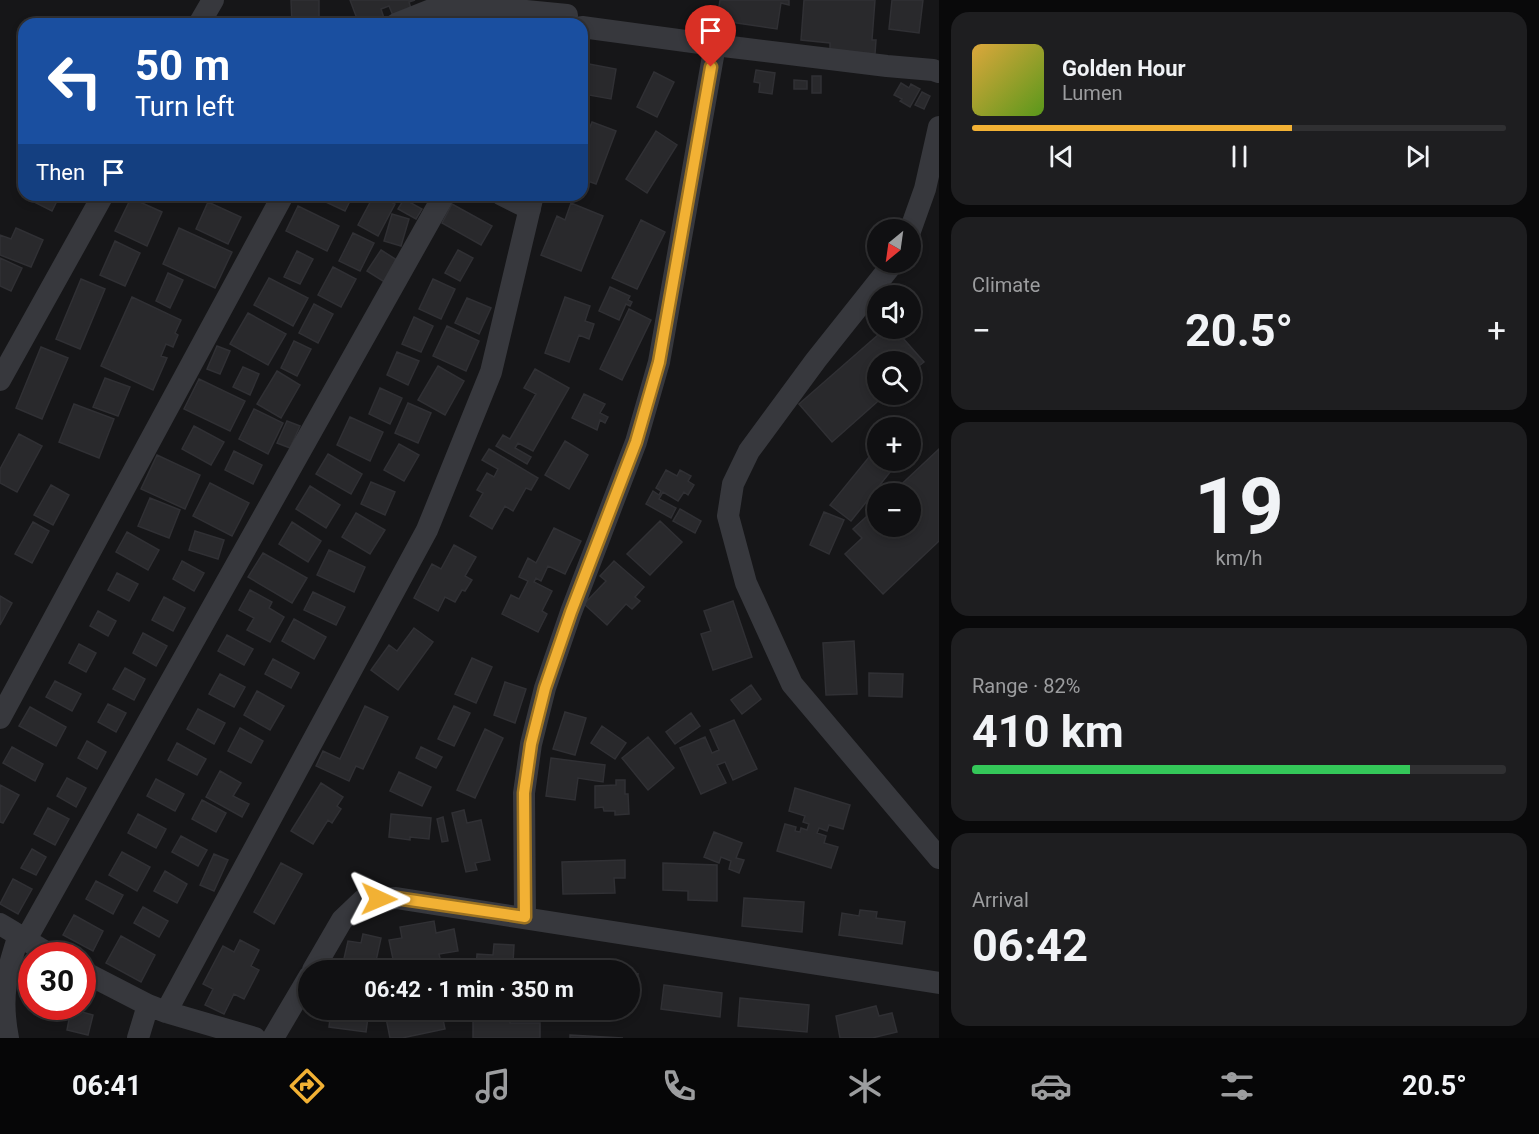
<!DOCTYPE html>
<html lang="en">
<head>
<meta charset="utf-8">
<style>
	:root { --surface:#101012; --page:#1e1e20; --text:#f1f3f6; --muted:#9c9d9f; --line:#303032; --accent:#f2b134 }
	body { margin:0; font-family:Roboto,sans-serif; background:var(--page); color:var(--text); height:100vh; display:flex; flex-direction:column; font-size:22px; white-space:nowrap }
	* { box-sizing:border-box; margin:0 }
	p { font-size:20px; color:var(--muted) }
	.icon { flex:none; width:33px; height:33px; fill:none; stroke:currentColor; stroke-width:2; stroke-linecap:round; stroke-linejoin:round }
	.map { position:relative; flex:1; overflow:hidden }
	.side { display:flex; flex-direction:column; gap:12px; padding:12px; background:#09090a; width:600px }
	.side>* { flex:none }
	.guide { position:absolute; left:18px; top:18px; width:570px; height:183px; border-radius:18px; box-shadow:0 3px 9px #0003,0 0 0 2px var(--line); background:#1a4fa0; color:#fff; overflow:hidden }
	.needle { width:39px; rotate:209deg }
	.tools { position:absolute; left:867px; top:219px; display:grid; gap:12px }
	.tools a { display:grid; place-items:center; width:54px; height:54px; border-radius:50%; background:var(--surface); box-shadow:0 3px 9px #0003,0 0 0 2px var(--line); font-size:30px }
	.speed { position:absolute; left:18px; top:942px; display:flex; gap:12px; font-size:30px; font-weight:700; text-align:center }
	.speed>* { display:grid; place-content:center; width:78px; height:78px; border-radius:50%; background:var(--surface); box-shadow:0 3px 9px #0003,0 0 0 2px var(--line); line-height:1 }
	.speed .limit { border:9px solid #d22; background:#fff; color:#111 }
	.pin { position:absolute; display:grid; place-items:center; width:51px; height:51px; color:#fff; margin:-62px -26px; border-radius:50% 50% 50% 0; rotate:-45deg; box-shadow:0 0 6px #0007 }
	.pin .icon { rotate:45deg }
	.me { position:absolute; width:66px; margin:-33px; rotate:91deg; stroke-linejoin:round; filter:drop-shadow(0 0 4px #0008) }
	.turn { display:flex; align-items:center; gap:21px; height:126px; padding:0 18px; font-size:27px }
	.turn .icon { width:78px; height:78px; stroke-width:2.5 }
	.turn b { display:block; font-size:42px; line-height:51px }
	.then { display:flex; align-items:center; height:57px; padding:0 18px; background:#0003; gap:12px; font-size:22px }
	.big { font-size:45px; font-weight:700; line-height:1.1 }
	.side .tile { flex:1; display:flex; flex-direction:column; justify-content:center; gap:9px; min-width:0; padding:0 21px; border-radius:18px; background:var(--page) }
	.side .dial { align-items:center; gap:0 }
	.dial b { font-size:78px; line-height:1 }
	.song { display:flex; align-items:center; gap:18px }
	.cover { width:72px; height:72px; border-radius:9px; background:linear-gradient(135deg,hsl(40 70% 55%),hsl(90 70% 35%)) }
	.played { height:6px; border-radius:3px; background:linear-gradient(90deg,var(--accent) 60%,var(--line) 60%) }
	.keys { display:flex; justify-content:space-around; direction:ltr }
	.heat { display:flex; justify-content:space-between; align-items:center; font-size:33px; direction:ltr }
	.charge { height:9px; border-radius:4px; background:linear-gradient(90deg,#34c759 82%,var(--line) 0) }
	.trip { position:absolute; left:298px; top:960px; width:342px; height:60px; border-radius:30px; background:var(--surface); box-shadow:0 3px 9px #0003,0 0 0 2px var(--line); font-weight:700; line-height:60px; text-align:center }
	.tabs { display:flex; height:96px; justify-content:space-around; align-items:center; background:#060607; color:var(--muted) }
	.tabs .icon { width:42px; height:42px }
	.tabs .active { color:var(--accent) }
	.tabs b { font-size:27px; color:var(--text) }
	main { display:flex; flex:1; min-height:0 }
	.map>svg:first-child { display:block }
	.building { fill:#29292c; stroke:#303034; stroke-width:1.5 }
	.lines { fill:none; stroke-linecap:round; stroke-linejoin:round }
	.street { stroke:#37383d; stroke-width:22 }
	.route-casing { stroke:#9d7322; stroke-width:15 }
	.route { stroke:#f2b134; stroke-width:10 }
</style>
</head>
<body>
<main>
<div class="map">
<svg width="939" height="1038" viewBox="0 0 939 1038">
	<rect width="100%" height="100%" fill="#161618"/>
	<path class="building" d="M291,0H319V24H292Z
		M350,0H415L409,2L412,12L394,18L389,6L381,9L384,18L368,24H359Z
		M720,0H789V5L781,3L777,29L717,20Z
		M804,0H875L872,40H876L875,54L830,50V43L801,40Z
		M892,0H923L919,33L889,29Z
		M589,64L616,69L611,99L583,94Z
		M756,70L775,73L772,94L759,92L760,83L754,82Z
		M654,72L674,82L657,117L637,107Z
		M812,76H821V93H812Z
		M794,80L807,81V89H794Z
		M901,83L909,88L911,84L920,89L910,107L900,101L902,99L894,95Z
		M922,92L930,96L924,109L915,105Z
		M592,122L616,131L596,184L582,179V147Z
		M656,131L677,145L647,193L626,179Z
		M37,195H69L66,201L59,197L52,211L34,202Z
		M311,195H353L345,211Z
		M374,195H378L395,204L378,236L358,225Z
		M131,198L162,212L147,246L115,231Z
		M404,199L422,209L416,219L398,209Z
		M208,202L241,217L228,244L196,229Z
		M571,203L603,216L581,271L541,255L557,216L565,220Z
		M452,204L492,226L481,245L442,223Z
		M298,206L339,226L327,251L286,231Z
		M392,214L409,219L401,246L384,241Z
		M641,220L665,232L637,289L612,278Z
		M16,228L43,240L31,267L0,255V235L11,239Z
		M179,228L232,252L215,288L163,264Z
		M353,233L374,243L360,271L339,261Z
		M115,241L140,253L125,286L100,275Z
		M381,250L400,262L386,283L367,271Z
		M458,250L473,258L460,281L445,273Z
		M297,251L313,259L300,284L284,277Z
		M0,258L22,268L11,291L0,286Z
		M333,267L356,279L341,307L318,295Z
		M168,273L183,280L170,308L156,301Z
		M269,278L308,298L293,326L254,305Z
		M81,279L105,289L80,349L56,339Z
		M433,279L455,289L441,319L419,309Z
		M610,287L630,296L628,300L632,302L630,306L626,304L619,320L599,311Z
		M132,297L181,320L175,333L178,335L173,347L166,344L161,356L167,358L153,390L101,366Z
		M565,297L590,306L585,321L594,324L589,339L579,335L569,362L545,353Z
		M467,298L491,308L479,334L455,323Z
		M314,304L333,314L318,343L299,333Z
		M629,309L651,320L622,380L600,369Z
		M248,313L286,334L268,365L230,344Z
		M414,317L433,326L421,352L402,344Z
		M447,326L479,341L466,371L433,356Z
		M886,328H894L924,362L910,373V362H878V394H886L832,442L799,404Z
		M294,341L311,349L297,376L281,368Z
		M217,346L230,351L220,374L207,369Z
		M41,347L68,358L42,419L16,408Z
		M397,352L419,361L408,385L387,375Z
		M438,366L464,381L445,415L418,400Z
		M243,367L259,374L250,395L233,387Z
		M535,369L569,388L533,451L518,443L515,448L531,457L527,464L496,446L503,435L510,439L536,394L524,388Z
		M277,371L300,385L281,418L257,404Z
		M105,378L130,387L118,416L93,407Z
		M199,379L245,401L230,431L184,409Z
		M380,388L402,398L390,424L369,414Z
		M584,394L605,404L600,413L608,417L605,423L600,420L597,430L572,418Z
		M408,403L431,413L418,443L395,433Z
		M74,404L114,419L99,458L59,442Z
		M254,409L283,423L268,454L239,439Z
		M350,417L383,432L370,461L337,445Z
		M287,421L300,426L290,448L277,443Z
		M194,426L224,442L211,465L182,449Z
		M19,434L42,446L17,492L0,483V469Z
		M565,441L588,455L569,489L545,475Z
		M399,444L419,455L404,481L384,470Z
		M878,446V460L899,461L851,521L830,505Z
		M489,449L538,478L531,490L526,488L513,511L505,506L492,529L470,516L483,493L477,490L487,473L494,477L498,469L482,460Z
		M939,449V541L883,594L845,554L862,538L853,529L878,506V526H910V494H891Z
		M234,451L262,465L253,484L225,470Z
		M328,454L362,474L351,494L316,474Z
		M157,455L200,475L185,509L141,489Z
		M666,470L677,476L680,470L691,476L688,481L694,485L688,495L684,492L678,501L663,492L659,499L676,508L671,518L646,504L653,491L659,495L661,491L656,488Z
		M371,482L395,492L385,515L361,504Z
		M210,483L249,503L232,536L193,516Z
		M51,485L69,495L53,525L34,515Z
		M310,486L340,505L326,528L296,509Z
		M150,498L180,510L169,538L138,526Z
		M680,509L701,521L695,533L673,521Z
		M824,512L844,520L829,554L810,545Z
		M356,513L385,530L370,554L342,537Z
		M660,521L682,542L650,575L627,554Z
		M33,522L49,531L32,563L15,554Z
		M292,522L321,541L308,562L279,544Z
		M554,528L581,541L565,574L548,566L541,581L536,578L534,582L552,591L542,611L547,614L538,632L502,614L511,595L519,599L528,581L519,577L528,558L536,563Z
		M195,531L224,540L218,559L189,550Z
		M127,532L159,550L148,570L116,552Z
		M454,545L476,557L465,576L472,580L465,591L462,590L455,602L445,597L438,611L414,598L432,564L441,569Z
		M329,550L365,567L354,592L317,575Z
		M263,553L307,578L292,603L248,577Z
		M182,561L204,573L194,591L173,579Z
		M614,561L644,587L635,597L640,601L632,609L626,604L607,625L584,604L606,581L600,576Z
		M117,573L138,584L129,601L108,590Z
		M250,590L272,602L269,608L284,617L270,642L247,630L254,618L239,610Z
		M313,592L345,607L336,625L304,610Z
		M0,596L12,603L0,625Z
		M164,597L185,608L173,631L152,620Z
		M733,601L752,657L713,670L701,634L711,631L704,611Z
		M98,611L116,621L108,636L90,626Z
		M294,619L326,637L314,659L282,641Z
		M414,628L433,642L398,690L371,670L389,645L397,651Z
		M143,633L167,646L156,666L133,653Z
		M227,635L253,649L244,665L218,651Z
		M854,641L857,694L826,695L823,643Z
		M79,644L96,653L86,672L69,663Z
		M472,658L492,667L476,703L455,694Z
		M273,659L299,673L291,688L265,674Z
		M125,668L145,679L134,700L113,689Z
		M869,673L903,674L902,697L869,696Z
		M220,674L245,687L234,707L209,694Z
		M55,681L81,694L72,711L46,697Z
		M505,682L526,689L515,723L494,715Z
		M751,685L761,699L742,714L731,700Z
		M257,691L284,706L270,730L244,715Z
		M108,704L126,713L116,732L98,722Z
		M365,706L388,717L363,769L356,766L349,781L316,766L323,751L340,759Z
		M454,706L470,713L454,746L438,739Z
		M30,707L66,727L56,746L19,726Z
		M198,709L225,723L214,744L187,729Z
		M565,712L586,718L575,755L553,749Z
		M691,713L700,726L675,744L666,732Z
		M734,720L757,769L733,780L725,762L717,765L726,783L701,794L680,748L705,737L712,753L719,750L710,730Z
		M602,726L626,743L615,759L591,743Z
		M240,728L263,741L251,763L228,751Z
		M485,729L503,738L475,798L457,790Z
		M648,737L674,768L648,790L622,758Z
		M87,741L106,752L97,769L78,758Z
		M177,743L206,759L197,775L168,760Z
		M12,747L43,764L35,781L3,763Z
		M421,747L442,757L436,768L416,758Z
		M551,758L605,765L603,782L578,778L575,800L546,796Z
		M220,771L241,783L233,796L249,804L242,817L206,797Z
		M399,772L431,787L422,806L390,791Z
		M67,778L86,788L76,807L57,796Z
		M156,779L184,794L175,811L147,796Z
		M616,780H625V794H628L629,814L615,815V811H604L603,807L595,808V786L616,785Z
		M321,783L343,797L337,806L341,809L332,823L328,820L313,844L291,831Z
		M0,785L19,795L3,823L0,822Z
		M795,788L850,805L843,829L829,825L827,831L819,828L817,833L826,836L824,843L838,847L831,868L777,851L785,824L796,827L795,831L800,832L801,828L807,830L809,824L803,822L805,816L789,811Z
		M202,800L226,813L216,832L192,819Z
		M48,808L69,819L55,845L34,834Z
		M464,810L467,823L481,820L490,860L475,863L477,870L466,872L452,813Z
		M138,814L166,829L156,848L128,833Z
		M391,814L431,818L429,839L410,837V840L389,837Z
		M443,817L448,841L442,842L437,819Z
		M714,832L742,843L736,858L744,860L739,873L729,869L731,861L721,857L719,863L704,857Z
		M181,836L207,850L198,866L172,852Z
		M32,849L46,857L36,875L21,868Z
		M122,852L150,867L137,891L109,875Z
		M214,854L228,860L214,891L200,885Z
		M625,860V878H614L615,893L563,894L562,862Z
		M281,863L302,874L274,924L254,912Z
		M663,863L717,865V901L688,900V891L663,890Z
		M165,871L187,884L177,903L154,891Z
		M13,879L32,889L18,914L0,904Z
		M96,881L123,895L113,914L86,899Z
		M744,898L804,902L802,932L742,926Z
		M143,907L168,921L159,937L134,923Z
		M860,910L877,912L876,918L905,922L902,944L839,935L842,913L859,916Z
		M74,915L103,931L93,951L63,935Z
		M434,921L436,933L454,929L458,951L439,954L441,963L418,967L416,960L394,964L389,940L402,938L400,927Z
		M363,934L381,938L374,970L343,963L348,941L361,943Z
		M121,936L155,955L141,982L106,963Z
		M240,940L259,950L251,966L259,970L244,999L234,994L224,1014L205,1005L213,989L203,984L223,946L234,952Z
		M494,944L514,945L513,963L542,964L541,970H476L477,954L493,955Z
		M630,973L638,974L635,998H630Z
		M664,985L722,993L720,1017L661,1009Z
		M740,998L809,1005L807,1032L738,1026Z
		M876,1006L879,1016L892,1013L897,1032L872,1038H840L836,1016Z
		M71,1009L93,1015L88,1035L67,1030Z
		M331,1010H369L366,1032L329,1027Z
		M424,1010H441L445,1029L402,1038H390L386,1018Z
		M489,1010H510V1023H540V1038H473V1021H489Z
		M570,1035L623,1038H570Z"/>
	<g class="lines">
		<path class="street" d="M199,24L213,0
			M396,24L436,8H496L567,15
			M715,45L887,66L933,70L939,72
			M502,195L530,209
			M910,231L925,189L939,127
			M894,262L816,360L749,451L733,484L728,516L746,583L792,684L939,858
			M0,380L103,195
			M0,718L283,195
			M525,917L524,793L531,744L545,688L571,612L636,442L659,362L715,45L582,27
			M0,924C18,934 34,946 53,956
			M25,941L444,195
			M313,970L342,920L363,900L396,898L939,983
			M82,971L148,1005L166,1012L255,1038
			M166,1012L427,530L491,372L533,195
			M8,1038C0,997 6,974 19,935
			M138,1038L148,1005
			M273,1038L309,977"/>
	</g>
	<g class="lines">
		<g class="route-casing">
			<path id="route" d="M379,899L396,898L525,917L524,793L531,744L545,688L571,612L636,442L659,362L711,67"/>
		</g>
		<use href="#route" class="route"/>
	</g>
</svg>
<div class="tools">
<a><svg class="needle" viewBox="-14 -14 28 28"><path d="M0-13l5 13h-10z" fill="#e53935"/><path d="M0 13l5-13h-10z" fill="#9c9d9f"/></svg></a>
<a><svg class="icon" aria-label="sound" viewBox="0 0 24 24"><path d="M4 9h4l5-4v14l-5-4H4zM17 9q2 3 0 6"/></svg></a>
<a><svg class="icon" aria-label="search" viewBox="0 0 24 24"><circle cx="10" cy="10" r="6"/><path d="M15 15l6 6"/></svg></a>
<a>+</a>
<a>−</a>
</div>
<div class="speed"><div class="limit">30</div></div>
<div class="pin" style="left:711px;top:67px;background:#d93025"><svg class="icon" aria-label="arrive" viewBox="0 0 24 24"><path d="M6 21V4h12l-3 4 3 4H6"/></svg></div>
<svg class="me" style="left:379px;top:899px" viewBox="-20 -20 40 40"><path d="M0-17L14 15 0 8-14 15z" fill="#f2b134" stroke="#fff" stroke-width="4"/></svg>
<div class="trip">06:42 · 1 min · 350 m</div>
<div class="guide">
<div class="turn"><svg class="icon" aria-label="left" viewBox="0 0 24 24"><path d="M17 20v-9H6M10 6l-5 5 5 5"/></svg><div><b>50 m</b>Turn left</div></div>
<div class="then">Then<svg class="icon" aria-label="arrive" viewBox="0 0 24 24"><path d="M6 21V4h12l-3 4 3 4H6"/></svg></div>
</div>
</div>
<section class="side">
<div class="tile">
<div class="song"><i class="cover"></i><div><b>Golden Hour</b><p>Lumen</p></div></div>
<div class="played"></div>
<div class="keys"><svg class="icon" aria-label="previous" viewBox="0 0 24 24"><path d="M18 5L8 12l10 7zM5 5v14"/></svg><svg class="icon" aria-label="pause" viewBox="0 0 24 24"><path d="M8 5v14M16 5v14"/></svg><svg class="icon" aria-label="next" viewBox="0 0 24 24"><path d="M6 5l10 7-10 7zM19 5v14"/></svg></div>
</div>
<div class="tile"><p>Climate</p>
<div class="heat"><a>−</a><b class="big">20.5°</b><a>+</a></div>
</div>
<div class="tile dial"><b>19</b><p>km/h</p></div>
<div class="tile"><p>Range · 82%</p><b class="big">410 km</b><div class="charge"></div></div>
<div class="tile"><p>Arrival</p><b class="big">06:42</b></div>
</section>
</main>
<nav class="tabs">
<b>06:41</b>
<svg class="icon active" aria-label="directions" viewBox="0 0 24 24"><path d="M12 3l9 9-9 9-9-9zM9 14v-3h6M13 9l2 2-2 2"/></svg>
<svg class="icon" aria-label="music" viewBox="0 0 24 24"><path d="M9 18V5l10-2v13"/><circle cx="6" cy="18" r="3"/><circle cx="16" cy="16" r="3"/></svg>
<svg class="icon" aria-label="phone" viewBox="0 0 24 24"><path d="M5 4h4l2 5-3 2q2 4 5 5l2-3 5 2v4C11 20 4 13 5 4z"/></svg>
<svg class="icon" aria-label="climate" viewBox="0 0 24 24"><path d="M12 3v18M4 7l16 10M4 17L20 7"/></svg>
<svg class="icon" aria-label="car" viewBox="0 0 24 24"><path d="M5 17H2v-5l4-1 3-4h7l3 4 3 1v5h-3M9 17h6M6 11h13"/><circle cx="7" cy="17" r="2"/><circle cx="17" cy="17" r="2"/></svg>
<svg class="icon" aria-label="filters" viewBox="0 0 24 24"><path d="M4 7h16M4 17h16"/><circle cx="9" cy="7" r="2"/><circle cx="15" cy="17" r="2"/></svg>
<b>20.5°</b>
</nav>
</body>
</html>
